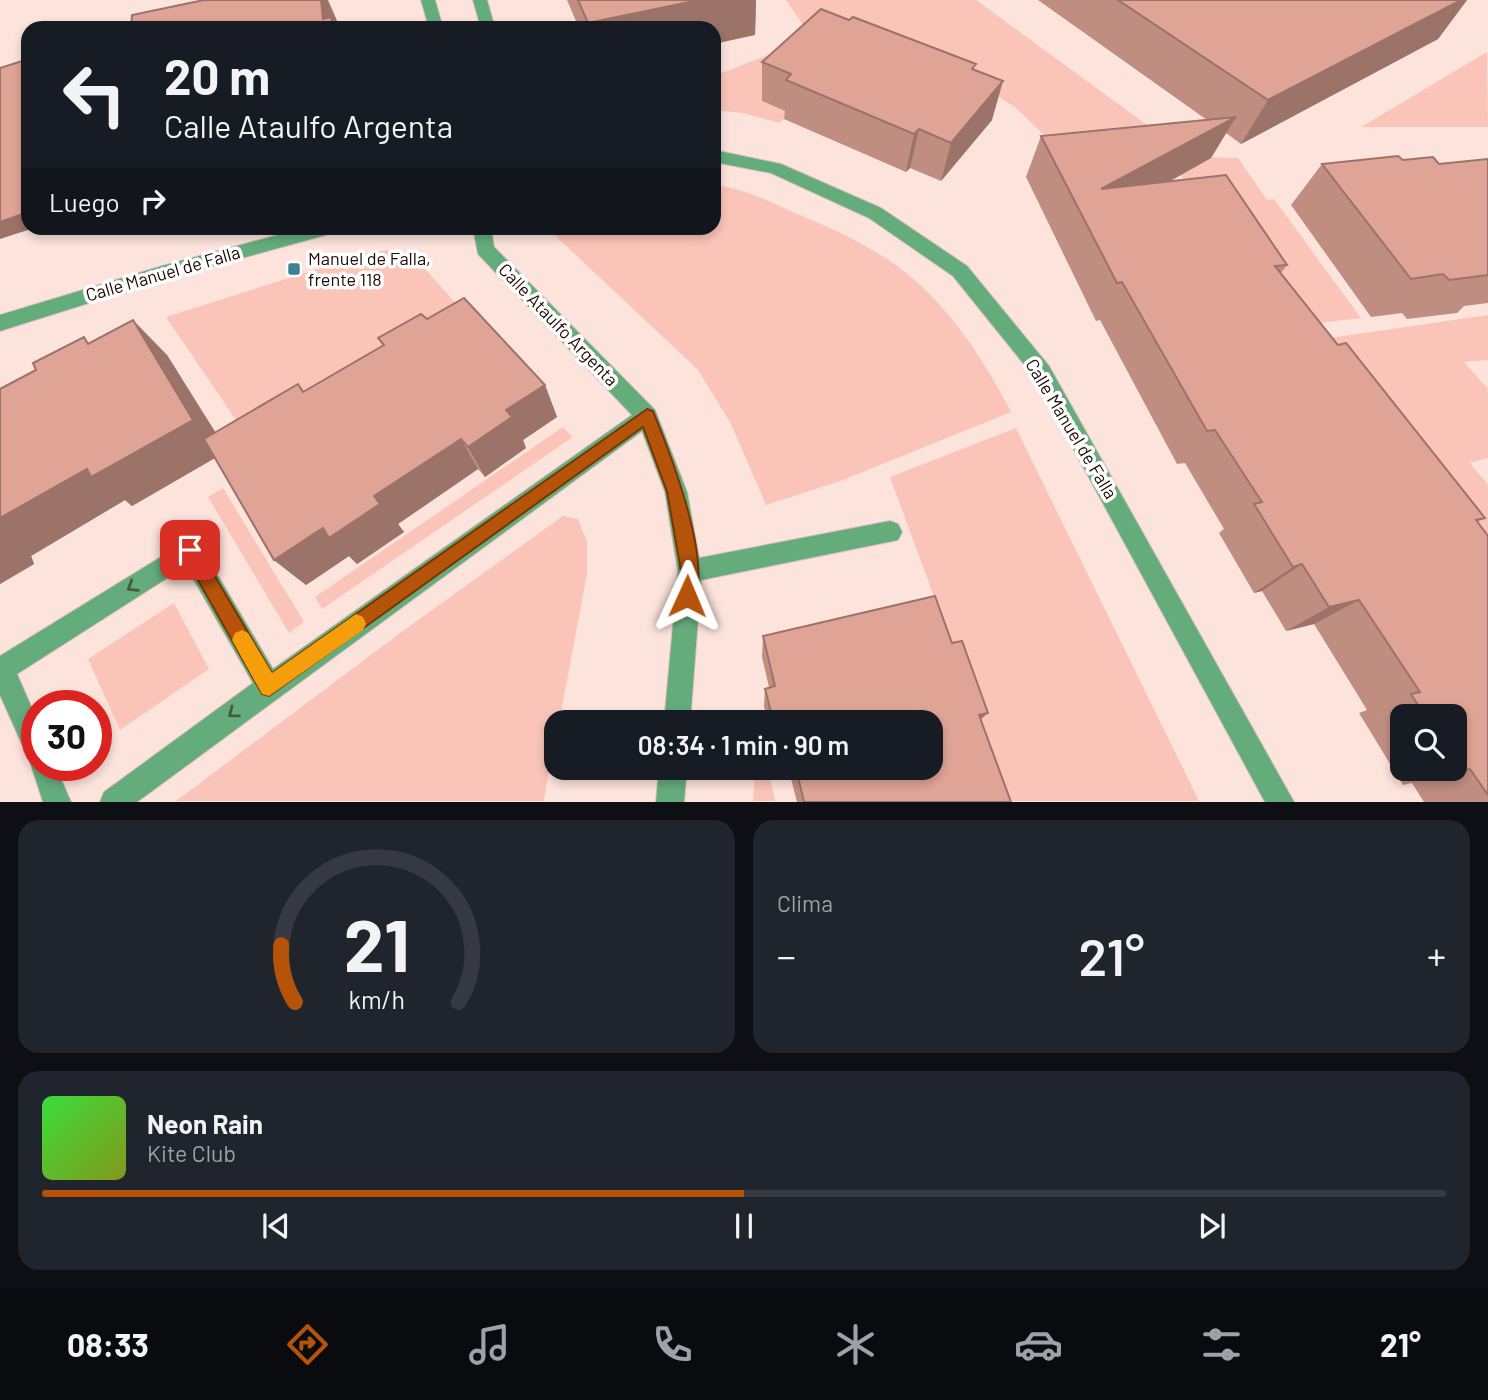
<!DOCTYPE html>
<html lang="es">
<head>
<meta charset="utf-8">
<style>
	:root { --surface:#171b24; --page:#20242c; --text:#f1f3f6; --muted:#9ea1a6; --line:#363941; --accent:#b45309 }
	body { margin:0; font-family:Barlow,sans-serif; background:var(--page); color:var(--text); height:100vh; display:flex; flex-direction:column; font-size:26px; white-space:nowrap }
	* { box-sizing:border-box; margin:0 }
	p { font-size:23px; color:var(--muted) }
	.icon { flex:none; width:38px; height:38px; fill:none; stroke:currentColor; stroke-width:2; stroke-linecap:round; stroke-linejoin:round }
	.map { position:relative; height:802px; overflow:hidden }
	.panel { display:flex; flex-direction:column; gap:18px; padding:18px; background:#0d0f14; flex:1 }
	.panel>* { flex:none }
	.top-card { position:absolute; left:21px; top:21px; width:700px; height:214px; border-radius:21px; box-shadow:0 4px 10px #0003; background:#171b24; color:var(--text); overflow:hidden }
	.tools { position:absolute; left:1390px; top:704px; display:grid; gap:14px }
	.tools a { display:grid; place-items:center; width:77px; height:77px; border-radius:14px; background:var(--surface); box-shadow:0 4px 10px #0003; font-size:35px }
	.speed { position:absolute; left:21px; top:690px; display:flex; gap:14px; font-size:35px; font-weight:700; text-align:center }
	.speed>* { display:grid; place-content:center; width:91px; height:91px; border-radius:50%; background:var(--surface); box-shadow:0 4px 10px #0003; line-height:1 }
	.speed .limit { border:10px solid #d22; background:#fff; color:#111 }
	.pin { position:absolute; display:grid; place-items:center; width:60px; height:60px; color:#fff; margin:-30px; border-radius:14px; box-shadow:0 4px 10px #0006 }
	.me { position:absolute; width:77px; margin:-38px; rotate:1deg; stroke-linejoin:round; filter:drop-shadow(0 0 5px #0008) }
	.turn { display:flex; align-items:center; gap:24px; height:147px; padding:0 28px; font-size:32px }
	.turn .icon { width:91px; height:91px; stroke-width:2.5 }
	.turn b { display:block; font-size:49px; line-height:60px }
	.then { display:flex; align-items:center; height:66px; padding:0 28px; background:#0003; gap:14px; font-size:26px }
	.big { font-size:52px; font-weight:600; line-height:1.1 }
	.panel .tile { flex:1; display:flex; flex-direction:column; justify-content:center; gap:10px; min-width:0; padding:0 24px; border-radius:21px; background:var(--page) }
	.panel .dial { align-items:center; gap:0 }
	.dial svg { height:182px; overflow:visible; fill:none; stroke:var(--line); stroke-width:7; stroke-linecap:round; text-anchor:middle }
	.dial text { fill:var(--text); stroke:none }
	.song { display:flex; align-items:center; gap:21px }
	.cover { width:84px; height:84px; border-radius:10px; background:linear-gradient(135deg,hsl(120 70% 55%),hsl(70 70% 35%)) }
	.played { height:7px; border-radius:4px; background:linear-gradient(90deg,var(--accent) 50%,var(--line) 50%) }
	.keys { display:flex; justify-content:space-around; direction:ltr }
	.heat { display:flex; justify-content:space-between; align-items:center; font-size:38px; direction:ltr }
	.panel .tiles { flex:1; display:grid; gap:18px; grid-template-columns:1fr 1fr }
	.tile:last-child { grid-column:span 2 }
	.trip { position:absolute; left:544px; top:710px; width:399px; height:70px; border-radius:21px; background:var(--surface); box-shadow:0 4px 10px #0003; font-weight:600; line-height:70px; text-align:center }
	.tab-bar { display:flex; height:112px; justify-content:space-around; align-items:center; background:#090b0e; color:var(--muted) }
	.tab-bar .icon { width:49px; height:49px }
	.tab-bar .active { color:var(--accent) }
	.tab-bar b { font-size:32px; color:var(--text) }
	.map>svg:first-child { display:block }
	.green { fill:#fac5b8 }
	.lines { fill:none; stroke-linecap:round; stroke-linejoin:round }
	.minor-casing { stroke:#d8c0ba; stroke-width:2 }
	.minor { fill:#65ac7d; fill-rule:evenodd }
	.wall { fill:#c08d81; fill-rule:evenodd }
	.shaded-wall { fill:#9c7369 }
	.building { fill:#dfa496; stroke:#9c7369; stroke-width:2 }
	.oneway { stroke:#425b42 }
	.route { fill:#b45309; stroke:#753606; stroke-width:2 }
	.slow { fill:#f59e0b }
	.poi-dot { fill:#3e8291; stroke:#fff; stroke-width:2.5 }
	.labels { text-anchor:middle; stroke-width:7; stroke-linejoin:round; paint-order:stroke }
	.poi-label { font-size:18px; fill:#1e0a06; stroke:#fff; text-anchor:start }
	.street-label { font-size:18px; fill:#1e0a06; stroke:#fff }
</style>
</head>
<body>
<div class="map">
<svg width="1488" height="802" viewBox="0 0 1488 802">
	<rect width="100%" height="100%" fill="#fce3dc"/>
	<path class="green" d="M786,0H976L1154,130L1051,142L1015,107L933,57L762,101L789,113L780,123L742,113L714,110V81L720,79L719,74L812,38Z
		M1487,52L1488,127H1361Z
		M1169,156L1238,158L1267,200L1274,199L1361,318L1276,328Z
		M714,185C742,188 769,201 795,213C827,226 858,240 887,259C942,295 981,354 1011,412L843,480L766,505L731,424L698,370L547,228H714Z
		M391,250L408,253L417,260L468,317L255,448L166,317L371,252Z
		M1488,315V360L1464,362L1488,389V458L1470,463L1488,485V605L1288,344Z
		M563,427L573,437L322,609L315,597Z
		M1016,428L1199,801H1009L890,477Z
		M223,488L304,622L289,633L208,497Z
		M563,516L578,519L587,542V574L559,723H556L544,801H176L400,633Z
		M174,603L209,669L120,730L88,659Z
		M755,768H768L775,801H753Z"/>
	<g class="lines">
		<g class="minor-casing">
			<path id="minor" d="M421,0H435L443,28H429Z
				M473,0H487L495,28H481Z
				M714,150L781,164L881,208L967,266L1049,366L1294,802H1265L1035,378L953,276L869,218L771,173L714,162Z
				M304,228H336L333,233L162,280L0,331V315L162,266Z
				M473,228H491L494,247L655,410L687,492L699,558L890,521L898,524L902,532L898,540L701,580L690,723H664L678,571L665,492L642,431L137,802H100L104,792L253,683L186,566L17,674L37,720V765H55L71,802H43L30,762L0,695V656L190,539L198,542L273,669L632,415L478,254Z
				M659,768H687L684,802H656Z"/>
		</g>
		<use href="#minor" class="minor"/>
	</g>
	<path class="wall" d="M567,0H756L755,35L714,28H579Z
		M1038,0H1467L1438,39L1241,144L1226,133L1211,158L1169,182L1287,265L1281,273L1338,345L1485,518L1477,522L1488,536V802H1424L1412,783L1403,785L1359,713L1367,710L1314,624L1286,631L1262,591L1254,593L1219,533L1224,529L1185,463L1177,464L1100,320L1096,321L1026,177L1041,136L1207,120ZM1402,716H1454V768H1402Z
		M762,62L975,70L992,120L941,181L910,168L906,172L784,119L785,111L762,101Z
		M1488,159V303L1464,306L1457,313L1407,319L1402,313L1371,317L1291,205L1322,164L1403,160L1439,164Z
		M427,319L545,385L557,417L523,440L526,448L485,477L478,469L398,524L404,532L357,564L349,556L306,585L274,560L215,458L132,506L125,500L31,556L34,564L0,584V389L90,343L167,355L215,432L298,384L304,391L383,345L378,338Z
		M763,636L981,720L1011,802H797L790,775L781,777L779,768H931V723H768L764,706L765,689L769,687L762,657Z"/>
	<path class="shaded-wall" d="M321,0H328L338,23L339,28H328L323,19Z
		M699,0H756L755,35L714,44V28H589L588,23Z
		M1461,0H1467L1438,39L1241,144L1268,100Z
		M1003,81L992,120L941,181L951,143Z
		M1236,117L1211,158L1088,226L1101,189Z
		M919,129L910,168L906,172L914,134Z
		M28,212V228H34L0,239V222Z
		M133,320L167,355L227,451L132,506L125,500L31,556L34,564L0,584V518Z
		M545,385L557,417L523,440L526,448L485,477L468,447L506,410Z
		M461,439L478,469L398,524L404,532L357,564L349,556L306,585L274,560Z
		M1302,564L1262,591L1254,593L1293,567Z
		M1359,600L1314,624L1286,631L1329,607Z
		M988,713L970,729L979,715Z
		M783,768H792L790,775L781,777Z"/>
	<path class="building" d="M204,0H321L323,19L331,17L333,28H131L132,15Z
		M578,0H699L588,23Z
		M1118,0H1461L1268,100Z
		M821,9L849,20L853,17L976,64L972,69L1003,81L951,143L919,129L914,134L786,80L791,74L762,62Z
		M28,59V212L0,222V68Z
		M1236,117L1101,189L1226,175L1287,265L1275,266L1338,345L1346,343L1485,518L1476,520L1488,536V795L1470,769L1461,771L1454,761V716H1425L1411,694L1420,692L1359,600L1329,607L1302,564L1293,567L1254,504L1262,502L1215,430L1207,431L1122,282L1117,283L1041,136Z
		M1398,156L1403,160L1433,157L1439,164L1488,159V275L1449,280L1443,274L1411,279L1322,164Z
		M464,298L545,385L506,410L512,417L468,447L461,439L374,496L380,504L329,538L323,528L274,560L204,439L298,384L303,392L384,345L378,338L421,314L427,319Z
		M133,320L193,420L91,477L87,469L0,518V389L36,370L33,363L84,337L88,344Z
		M935,596L952,643L962,641L988,713L979,715L1011,802H804L796,768H931V723H774L765,689L775,686L763,636Z"/>
	<defs><path id="oneway-chevron" d="M-2-3.5L2.5 0L-2 3.5" fill="none" stroke-width="1.6" stroke-linecap="round" stroke-linejoin="round" transform="scale(1.75)"/></defs>
	<g class="oneway">
		<use href="#oneway-chevron" transform="translate(132 587) rotate(148)"/>
		<use href="#oneway-chevron" transform="translate(233 713) rotate(143)"/>
	</g>
	<path class="route" d="M647,409L653,411L655,416C672,458 712,560 694,603L687,605L681,603L678,596L681,571L667,492L643,427L269,696L262,694L181,550L183,544L190,542L196,544L272,673Z"/>
	<path class="slow" d="M356,614L363,617L366,624L363,630L269,696L262,694L232,640L235,633L242,630L248,633L272,673Z"/>
	<rect class="poi-dot" x="287" y="262" width="14" height="14" rx="3.5"/>
	<g class="labels">
		<g class="poi-label">
			<text x="308" y="265">Manuel de Falla,<tspan x="308" dy="21">frente 118</tspan></text>
		</g>
		<g class="street-label">
			<text transform="translate(163 274) rotate(-16)" y="6">Calle Manuel de Falla</text>
			<text transform="translate(558 325) rotate(46)" y="6">Calle Ataulfo Argenta</text>
			<text transform="translate(1071 429) rotate(59)" y="6">Calle Manuel de Falla</text>
		</g>
	</g>
</svg>
<div class="tools">
<a><svg class="icon" aria-label="search" viewBox="0 0 24 24"><circle cx="10" cy="10" r="6"/><path d="M15 15l6 6"/></svg></a>
</div>
<div class="speed"><div class="limit">30</div></div>
<div class="pin" style="left:190px;top:550px;background:#d93025"><svg class="icon" aria-label="arrive" viewBox="0 0 24 24"><path d="M6 21V4h12l-3 4 3 4H6"/></svg></div>
<svg class="me" style="left:687px;top:596px" viewBox="-20 -20 40 40"><path d="M0-17L14 15 0 8-14 15z" fill="#b45309" stroke="#fff" stroke-width="4"/></svg>
<div class="trip">08:34 · 1 min · 90 m</div>
<div class="top-card">
<div class="turn"><svg class="icon" aria-label="left" viewBox="0 0 24 24"><path d="M17 20v-9H6M10 6l-5 5 5 5"/></svg><div><b>20 m</b>Calle Ataulfo Argenta</div></div>
<div class="then">Luego<svg class="icon" aria-label="right" viewBox="0 0 24 24"><path d="M7 20v-9h11M14 6l5 5-5 5"/></svg></div>
</div>
</div>
<section class="panel">
<div class="tiles">
<div class="tile dial"><svg viewBox="0 0 100 80">
<path d="M14 69A42 42 0 1 1 86 69"/>
<path d="M14 69A42 42 0 0 1 8 44" stroke="#b45309"/>
<text x="50" y="56" font-size="32" font-weight="700">21</text>
<text x="50" y="72" font-size="11">km/h</text>
</svg></div>
<div class="tile"><p>Clima</p>
<div class="heat"><a>−</a><b class="big">21°</b><a>+</a></div>
</div>
<div class="tile">
<div class="song"><i class="cover"></i><div><b>Neon Rain</b><p>Kite Club</p></div></div>
<div class="played"></div>
<div class="keys"><svg class="icon" aria-label="previous" viewBox="0 0 24 24"><path d="M18 5L8 12l10 7zM5 5v14"/></svg><svg class="icon" aria-label="pause" viewBox="0 0 24 24"><path d="M8 5v14M16 5v14"/></svg><svg class="icon" aria-label="next" viewBox="0 0 24 24"><path d="M6 5l10 7-10 7zM19 5v14"/></svg></div>
</div>
</div>
</section>
<nav class="tab-bar">
<b>08:33</b>
<svg class="icon active" aria-label="directions" viewBox="0 0 24 24"><path d="M12 3l9 9-9 9-9-9zM9 14v-3h6M13 9l2 2-2 2"/></svg>
<svg class="icon" aria-label="music" viewBox="0 0 24 24"><path d="M9 18V5l10-2v13"/><circle cx="6" cy="18" r="3"/><circle cx="16" cy="16" r="3"/></svg>
<svg class="icon" aria-label="phone" viewBox="0 0 24 24"><path d="M5 4h4l2 5-3 2q2 4 5 5l2-3 5 2v4C11 20 4 13 5 4z"/></svg>
<svg class="icon" aria-label="climate" viewBox="0 0 24 24"><path d="M12 3v18M4 7l16 10M4 17L20 7"/></svg>
<svg class="icon" aria-label="car" viewBox="0 0 24 24"><path d="M5 17H2v-5l4-1 3-4h7l3 4 3 1v5h-3M9 17h6M6 11h13"/><circle cx="7" cy="17" r="2"/><circle cx="17" cy="17" r="2"/></svg>
<svg class="icon" aria-label="filters" viewBox="0 0 24 24"><path d="M4 7h16M4 17h16"/><circle cx="9" cy="7" r="2"/><circle cx="15" cy="17" r="2"/></svg>
<b>21°</b>
</nav>
</body>
</html>
